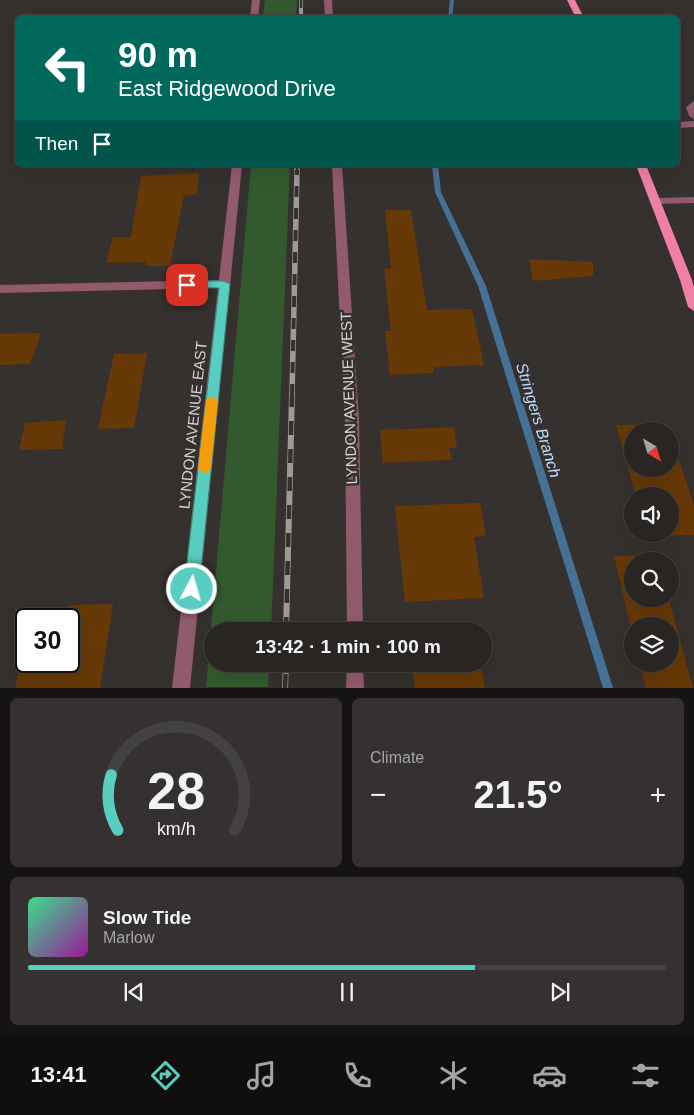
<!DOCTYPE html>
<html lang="en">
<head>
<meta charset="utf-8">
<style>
	:root { --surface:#282523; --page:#343130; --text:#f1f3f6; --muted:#a5a5a6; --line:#444241; --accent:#58cec0 }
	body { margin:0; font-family:Arial,sans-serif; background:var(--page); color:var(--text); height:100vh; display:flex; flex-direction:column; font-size:19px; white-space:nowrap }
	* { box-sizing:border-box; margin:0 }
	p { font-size:16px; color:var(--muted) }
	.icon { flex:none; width:28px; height:28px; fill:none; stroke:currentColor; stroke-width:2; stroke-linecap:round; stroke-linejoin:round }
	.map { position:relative; height:688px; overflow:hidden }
	.sheet { display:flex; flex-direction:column; gap:10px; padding:10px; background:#161413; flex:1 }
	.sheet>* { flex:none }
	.banner { position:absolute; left:15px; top:15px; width:665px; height:152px; border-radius:8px; box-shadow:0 5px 20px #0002,0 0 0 1px var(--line); background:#00695c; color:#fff; overflow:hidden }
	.needle { width:32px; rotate:142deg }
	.fabs { position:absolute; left:624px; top:422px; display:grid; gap:10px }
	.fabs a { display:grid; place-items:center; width:55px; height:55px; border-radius:50%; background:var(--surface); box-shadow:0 5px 20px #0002,0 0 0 1px var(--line); font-size:25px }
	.speed { position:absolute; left:15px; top:608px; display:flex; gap:10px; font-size:25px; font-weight:700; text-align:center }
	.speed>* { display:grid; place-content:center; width:65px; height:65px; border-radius:50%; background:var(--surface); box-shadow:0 5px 20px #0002,0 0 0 1px var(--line); line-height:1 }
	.speed .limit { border:2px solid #111; border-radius:8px; background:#fff; color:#111 }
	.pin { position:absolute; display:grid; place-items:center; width:42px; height:42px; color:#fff; margin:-21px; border-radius:10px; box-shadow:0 2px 8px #0006 }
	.me { position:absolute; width:55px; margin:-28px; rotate:6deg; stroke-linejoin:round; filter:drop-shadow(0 0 4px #0008) }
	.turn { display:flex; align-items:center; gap:18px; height:105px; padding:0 20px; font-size:22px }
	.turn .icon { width:65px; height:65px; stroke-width:2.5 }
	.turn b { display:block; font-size:35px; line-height:42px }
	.then { display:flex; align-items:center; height:48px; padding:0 20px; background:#0003; gap:10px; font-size:19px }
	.big { font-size:38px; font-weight:700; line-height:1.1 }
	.sheet .card { flex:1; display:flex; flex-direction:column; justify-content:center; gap:8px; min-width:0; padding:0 18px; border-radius:8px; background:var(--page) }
	.sheet .dial { align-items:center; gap:0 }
	.dial svg { height:130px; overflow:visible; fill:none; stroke:var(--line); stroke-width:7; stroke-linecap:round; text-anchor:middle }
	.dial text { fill:var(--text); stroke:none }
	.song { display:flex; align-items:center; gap:15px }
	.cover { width:60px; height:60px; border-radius:8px; background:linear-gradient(135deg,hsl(150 70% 55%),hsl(300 70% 35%)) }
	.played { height:5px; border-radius:2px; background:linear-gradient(90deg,var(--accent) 70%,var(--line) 70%) }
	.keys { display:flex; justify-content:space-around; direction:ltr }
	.heat { display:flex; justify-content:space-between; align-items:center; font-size:28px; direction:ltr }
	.sheet .tiles { flex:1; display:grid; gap:10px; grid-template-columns:1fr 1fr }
	.card:last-child { grid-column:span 2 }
	.trip { position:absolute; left:204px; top:622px; width:288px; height:50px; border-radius:25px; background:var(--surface); box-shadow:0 5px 20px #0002,0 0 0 1px var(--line); font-weight:700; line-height:50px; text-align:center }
	.tabs { display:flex; height:80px; justify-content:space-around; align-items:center; background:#100f0e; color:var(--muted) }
	.tabs .icon { width:35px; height:35px }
	.tabs .selected { color:var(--accent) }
	.tabs b { font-size:22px; color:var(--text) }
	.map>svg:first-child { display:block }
	.green { fill:#335a2f }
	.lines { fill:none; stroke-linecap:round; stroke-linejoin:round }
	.stream { fill:#457197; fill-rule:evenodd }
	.building { fill:#663906 }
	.minor { fill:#925b6d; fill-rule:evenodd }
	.major { fill:#f07fa7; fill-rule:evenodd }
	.rail-far2-casing { stroke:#9d9a98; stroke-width:4 }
	.rail-far1-casing { stroke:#9d9a98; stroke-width:5.5 }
	.rail-casing { stroke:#9d9a98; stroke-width:6 }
	.rail-far2 { stroke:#35312f; stroke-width:2.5; stroke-dasharray:8; stroke-linecap:butt }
	.rail-far1 { stroke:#35312f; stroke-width:4; stroke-dasharray:11; stroke-linecap:butt }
	.rail { stroke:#35312f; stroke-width:4.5; stroke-dasharray:14; stroke-linecap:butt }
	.route { fill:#58cec0; stroke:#39867d }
	.slow { fill:#f59e0b }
	.labels { text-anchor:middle; stroke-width:5; stroke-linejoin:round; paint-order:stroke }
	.street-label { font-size:15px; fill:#d6d3d2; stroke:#35312f }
	.water-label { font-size:16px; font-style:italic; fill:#bedcfd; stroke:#35312f }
</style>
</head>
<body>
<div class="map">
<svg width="694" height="688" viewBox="0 0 694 688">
	<rect width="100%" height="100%" fill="#35312f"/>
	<path class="green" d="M265,0H297L296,17H263Z
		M251,165H290L271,631H212V664H269L268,687H206Z"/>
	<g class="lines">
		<path class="stream" d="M450,0H454L452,18H448Z
			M432,165H438L441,192L486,286L613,688H603L478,286L435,192Z"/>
	</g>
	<path class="building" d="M199,173L197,194L184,195L170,266H145L146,262L106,263L113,237H131L141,176Z
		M385,210H411L427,310L472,309L484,365L433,367L434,373L390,375L385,331H391L384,269L391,268Z
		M529,259L593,262V276L533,281Z
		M41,333L30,364L0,365V334Z
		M147,353L134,428L98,429L114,354Z
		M66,420L62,449L19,450L25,423Z
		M667,424L669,431H632V469H670V433L694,505V535L647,536L646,534H670V496H636L616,425Z
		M454,427L457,448H449L452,460L383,463L380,430Z
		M480,503L486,536L474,537L484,598L405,602L395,506Z
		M614,556H657L658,561H632V599H669L693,688H646L640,664H670V626H632V633Z
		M113,604L100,688H15L21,661H69V605Z
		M412,664H481L485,688H415Z"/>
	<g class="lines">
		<path class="minor" d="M252,0H260L258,18H250Z
			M324,0H332L333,18H325Z
			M694,101V119L689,116L686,107Z
			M694,121V127L678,128V122Z
			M232,165H242L190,688H172L218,288L0,293V285L219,280Z
			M332,165H342L359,419L363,631H347L345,419Z
			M694,197V203L655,204L650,201L655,198Z
			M347,664H363L364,688H346Z"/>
		<path class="major" d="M567,0H575L584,18H576Z
			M636,165H646L692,280L694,287V311L688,307L680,280Z"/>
		<g class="rail-far2-casing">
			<path id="rail-far2" d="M301,0V18
				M297,172V165"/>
		</g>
		<g class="rail-far1-casing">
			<path id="rail-far1" d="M292,395L297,170"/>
		</g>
		<g class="rail-casing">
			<path id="rail" d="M286,631L292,394
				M285,688L286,664"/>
		</g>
		<use href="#rail-far2" class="rail-far2"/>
		<use href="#rail-far1" class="rail-far1"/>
		<use href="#rail" class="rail"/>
	</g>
	<path class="route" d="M187,281H224L230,284L199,589L197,594L192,596L187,594L184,589L219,288L183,287V282Z"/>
	<path class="slow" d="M212,396L218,400L211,469L205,474L198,469L206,400Z"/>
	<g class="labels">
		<g class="street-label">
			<text transform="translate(349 398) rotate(-92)" y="5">LYNDON AVENUE WEST</text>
			<text transform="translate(193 425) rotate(-84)" y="5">LYNDON AVENUE EAST</text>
		</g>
		<g class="water-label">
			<text transform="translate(539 420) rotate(73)" y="6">Stringers Branch</text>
		</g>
	</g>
</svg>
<div class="fabs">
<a><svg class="needle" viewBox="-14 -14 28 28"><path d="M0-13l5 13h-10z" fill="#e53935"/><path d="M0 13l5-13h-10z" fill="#a5a5a6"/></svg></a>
<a><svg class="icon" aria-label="sound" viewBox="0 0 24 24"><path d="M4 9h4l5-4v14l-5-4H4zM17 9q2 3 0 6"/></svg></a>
<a><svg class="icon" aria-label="search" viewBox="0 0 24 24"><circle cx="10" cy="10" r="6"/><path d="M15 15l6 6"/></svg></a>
<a><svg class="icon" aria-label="layers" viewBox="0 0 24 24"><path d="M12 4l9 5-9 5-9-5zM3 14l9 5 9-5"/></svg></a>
</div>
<div class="speed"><div class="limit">30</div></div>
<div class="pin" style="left:187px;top:285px;background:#d93025"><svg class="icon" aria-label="arrive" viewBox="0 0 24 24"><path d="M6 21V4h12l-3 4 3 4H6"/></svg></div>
<svg class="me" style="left:192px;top:589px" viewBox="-20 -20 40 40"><circle r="17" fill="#58cec0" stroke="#fff" stroke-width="3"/><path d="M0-11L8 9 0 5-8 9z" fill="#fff"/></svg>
<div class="trip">13:42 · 1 min · 100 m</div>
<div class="banner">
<div class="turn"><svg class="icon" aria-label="left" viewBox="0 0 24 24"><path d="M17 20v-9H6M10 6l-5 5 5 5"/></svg><div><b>90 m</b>East Ridgewood Drive</div></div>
<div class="then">Then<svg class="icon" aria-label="arrive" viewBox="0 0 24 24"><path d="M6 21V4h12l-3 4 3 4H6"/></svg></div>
</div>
</div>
<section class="sheet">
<div class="tiles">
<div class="card dial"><svg viewBox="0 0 100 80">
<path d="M14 69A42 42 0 1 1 86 69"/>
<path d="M14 69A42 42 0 0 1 10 35" stroke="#58cec0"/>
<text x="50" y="56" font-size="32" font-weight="700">28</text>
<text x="50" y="72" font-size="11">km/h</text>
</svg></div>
<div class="card"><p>Climate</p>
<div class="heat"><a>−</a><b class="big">21.5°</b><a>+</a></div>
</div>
<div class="card">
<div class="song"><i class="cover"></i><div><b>Slow Tide</b><p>Marlow</p></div></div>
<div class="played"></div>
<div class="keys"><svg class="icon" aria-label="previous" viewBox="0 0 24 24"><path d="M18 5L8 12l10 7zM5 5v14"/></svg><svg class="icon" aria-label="pause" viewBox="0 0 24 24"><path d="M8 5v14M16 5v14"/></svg><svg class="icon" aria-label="next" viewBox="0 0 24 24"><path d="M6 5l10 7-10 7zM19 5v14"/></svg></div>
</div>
</div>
</section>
<nav class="tabs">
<b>13:41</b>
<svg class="icon selected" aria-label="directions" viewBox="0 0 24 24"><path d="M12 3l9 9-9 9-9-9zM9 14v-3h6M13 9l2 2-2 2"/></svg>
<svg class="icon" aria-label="music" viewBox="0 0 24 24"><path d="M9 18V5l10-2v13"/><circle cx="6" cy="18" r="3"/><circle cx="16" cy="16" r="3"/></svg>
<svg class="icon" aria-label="phone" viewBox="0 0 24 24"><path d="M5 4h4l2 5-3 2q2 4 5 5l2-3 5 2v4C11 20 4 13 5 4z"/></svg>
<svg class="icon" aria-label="climate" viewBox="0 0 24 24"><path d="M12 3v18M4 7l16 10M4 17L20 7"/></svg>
<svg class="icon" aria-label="car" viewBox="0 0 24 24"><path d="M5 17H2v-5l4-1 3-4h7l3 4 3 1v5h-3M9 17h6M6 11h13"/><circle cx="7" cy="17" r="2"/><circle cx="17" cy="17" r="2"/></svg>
<svg class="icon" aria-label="filters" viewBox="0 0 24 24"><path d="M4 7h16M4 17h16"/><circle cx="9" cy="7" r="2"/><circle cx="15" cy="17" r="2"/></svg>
</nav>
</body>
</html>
